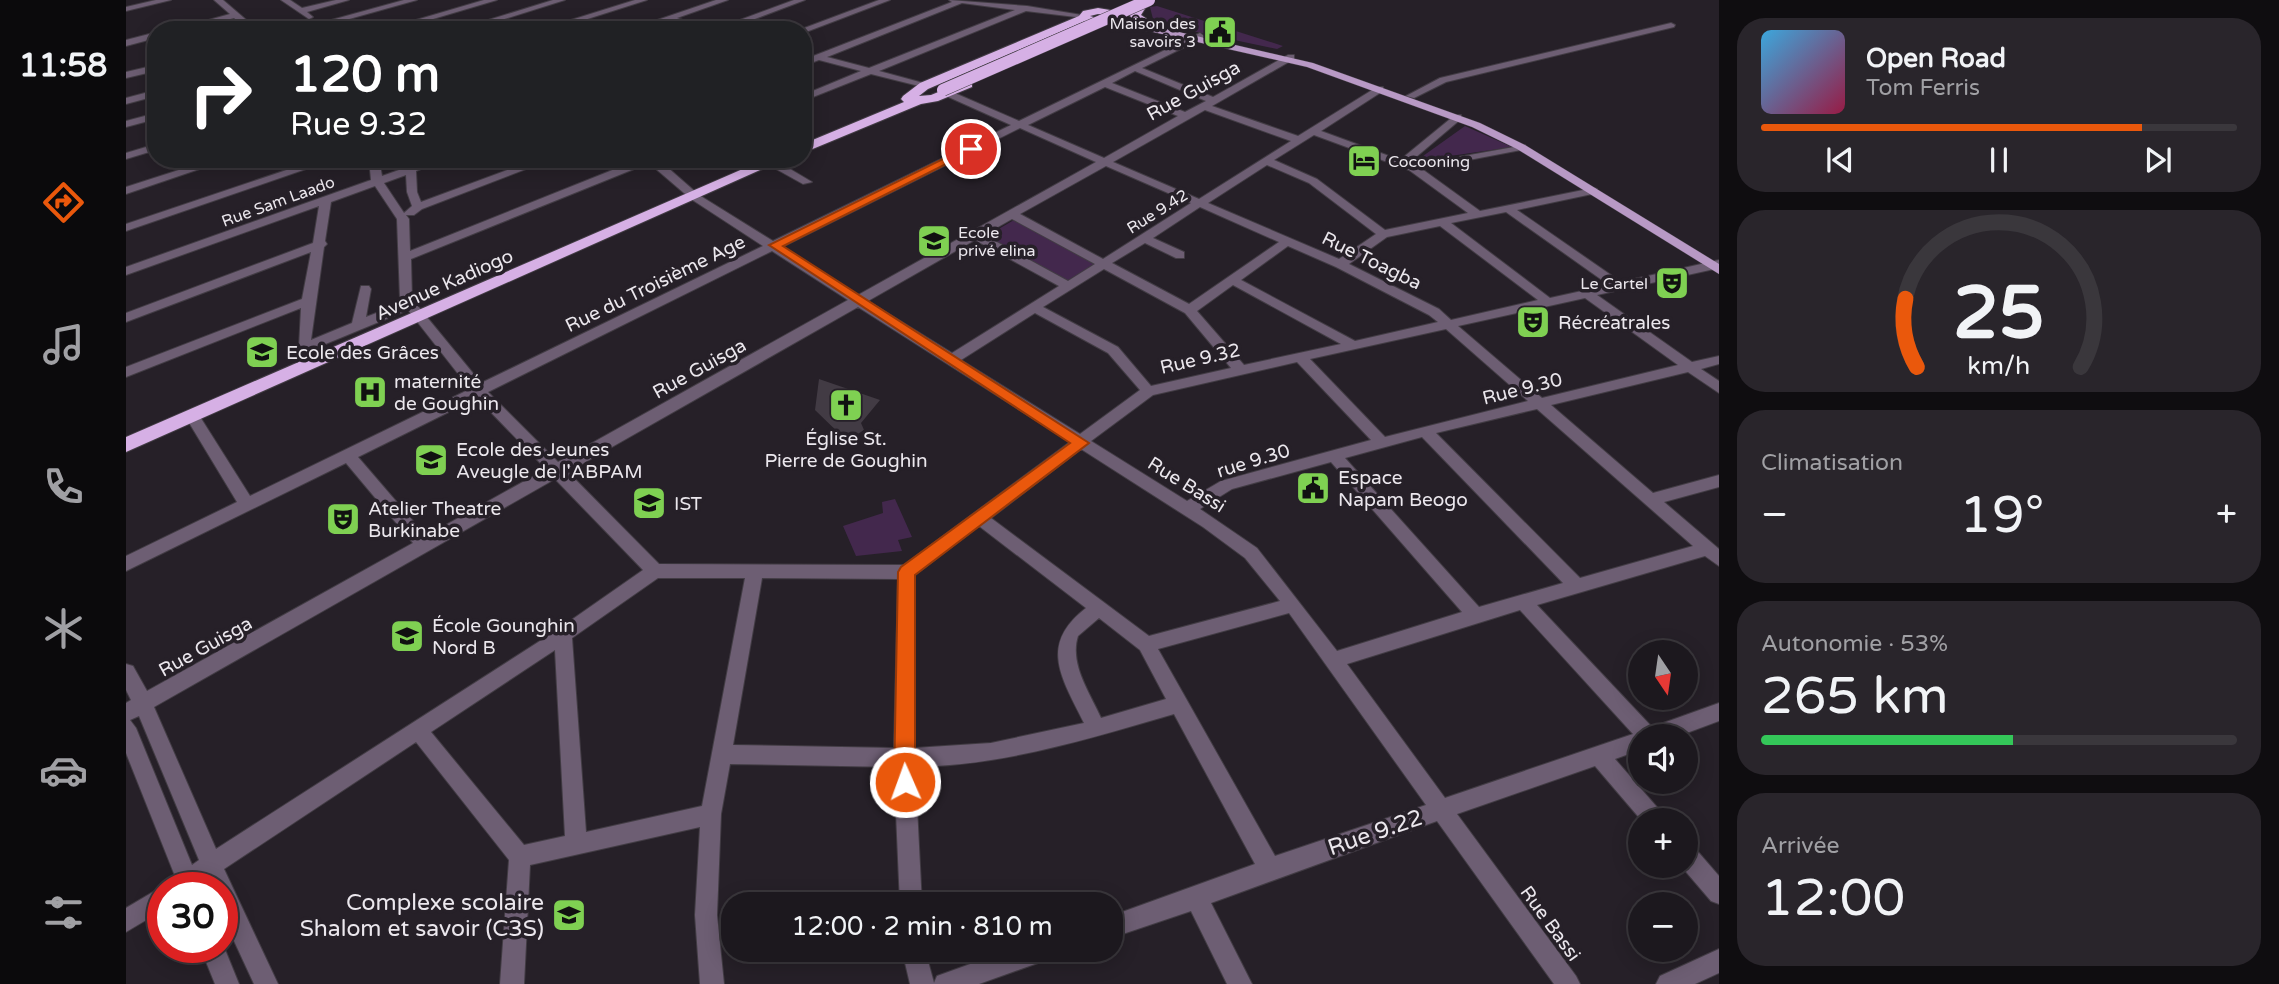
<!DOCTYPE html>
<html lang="fr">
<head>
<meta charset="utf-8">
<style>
	:root { --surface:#1c181e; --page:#29252b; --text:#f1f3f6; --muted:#a0a0a4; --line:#3a373c; --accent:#ea580c }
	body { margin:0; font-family:"Varela Round",sans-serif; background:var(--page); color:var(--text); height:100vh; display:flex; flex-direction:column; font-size:26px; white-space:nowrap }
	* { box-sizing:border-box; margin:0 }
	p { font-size:23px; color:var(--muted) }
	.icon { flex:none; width:38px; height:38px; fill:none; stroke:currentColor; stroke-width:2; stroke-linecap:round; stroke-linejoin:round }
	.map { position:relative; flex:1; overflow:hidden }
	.sheet { display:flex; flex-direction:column; gap:18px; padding:18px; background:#0f0d10; width:560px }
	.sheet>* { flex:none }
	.banner { position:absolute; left:21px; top:21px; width:665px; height:147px; border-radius:28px; box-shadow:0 4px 18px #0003,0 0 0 2px var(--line); background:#202124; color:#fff; overflow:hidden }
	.needle { width:46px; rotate:167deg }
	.controls { position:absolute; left:1502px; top:640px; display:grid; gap:14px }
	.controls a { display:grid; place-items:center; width:70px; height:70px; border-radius:50%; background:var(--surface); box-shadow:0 4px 18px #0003,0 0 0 2px var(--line); font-size:35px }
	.speed { position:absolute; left:21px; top:872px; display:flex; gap:14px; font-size:35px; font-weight:700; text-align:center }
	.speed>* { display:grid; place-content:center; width:91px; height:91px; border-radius:50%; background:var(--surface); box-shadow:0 4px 18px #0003,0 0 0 2px var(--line); line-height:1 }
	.speed .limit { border:10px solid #d22; background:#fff; color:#111 }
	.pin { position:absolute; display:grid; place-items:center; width:60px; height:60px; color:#fff; margin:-30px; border:4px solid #fff; border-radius:50%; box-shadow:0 2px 7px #0007 }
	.me { position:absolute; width:77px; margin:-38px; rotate:358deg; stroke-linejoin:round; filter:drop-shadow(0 0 5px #0008) }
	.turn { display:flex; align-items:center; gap:24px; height:147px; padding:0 28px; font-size:32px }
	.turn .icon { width:91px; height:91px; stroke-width:2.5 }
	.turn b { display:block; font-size:49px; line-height:60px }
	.big { font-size:52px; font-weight:600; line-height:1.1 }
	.sheet .widget { flex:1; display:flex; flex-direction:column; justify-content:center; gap:10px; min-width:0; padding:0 24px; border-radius:28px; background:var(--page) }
	.sheet .dial { align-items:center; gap:0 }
	.dial svg { height:182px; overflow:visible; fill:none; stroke:var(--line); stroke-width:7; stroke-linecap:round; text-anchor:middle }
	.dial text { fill:var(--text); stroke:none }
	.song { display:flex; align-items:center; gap:21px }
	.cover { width:84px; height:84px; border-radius:10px; background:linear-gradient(135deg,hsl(200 70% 55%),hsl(340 70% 35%)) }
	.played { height:7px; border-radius:4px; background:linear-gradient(90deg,var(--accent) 80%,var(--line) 80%) }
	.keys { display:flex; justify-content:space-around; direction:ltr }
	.heat { display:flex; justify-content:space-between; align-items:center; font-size:38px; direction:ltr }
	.charge { height:10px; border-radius:5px; background:linear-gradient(90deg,#34c759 53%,var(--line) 0) }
	.trip { position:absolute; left:595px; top:892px; width:402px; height:70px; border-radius:28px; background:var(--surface); box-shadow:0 4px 18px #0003,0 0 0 2px var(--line); font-weight:600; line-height:70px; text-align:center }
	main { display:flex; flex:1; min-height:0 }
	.menu { display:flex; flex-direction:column; width:126px; justify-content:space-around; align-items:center; background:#0b0a0c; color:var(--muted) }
	.menu .icon { width:49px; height:49px }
	.menu .current { color:var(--accent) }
	.menu b { font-size:32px; color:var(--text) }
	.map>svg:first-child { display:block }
	.green { fill:#43284d }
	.building { fill:#423b44 }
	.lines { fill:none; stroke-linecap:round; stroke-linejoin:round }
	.minor-casing { stroke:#423c44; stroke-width:2 }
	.major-casing { stroke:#423c44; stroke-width:1 }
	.highway-casing { stroke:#423c44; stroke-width:2 }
	.minor { fill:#6d5e73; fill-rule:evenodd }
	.major { fill:#b899c5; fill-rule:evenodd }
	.highway { fill:#d6b0e5; fill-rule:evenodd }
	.highway-bridge-casing { stroke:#423c44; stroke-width:13; stroke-linecap:butt }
	.highway-bridge { stroke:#d6b0e5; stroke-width:12 }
	.route { fill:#ea580c; stroke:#983908; stroke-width:2 }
	.labels { text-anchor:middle; stroke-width:7; stroke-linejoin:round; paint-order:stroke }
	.far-poi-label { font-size:16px; fill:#ebe7ed; stroke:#262028; text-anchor:end }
	.far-street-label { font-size:16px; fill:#ebe7ed; stroke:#262028 }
	.street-label { font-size:19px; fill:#ebe7ed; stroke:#262028 }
	.poi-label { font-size:19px; fill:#ebe7ed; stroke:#262028; text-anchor:start }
	.near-street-label { font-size:23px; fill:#ebe7ed; stroke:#262028 }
	.near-poi-label { font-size:23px; fill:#ebe7ed; stroke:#262028; text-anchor:end }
</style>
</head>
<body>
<main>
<nav class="menu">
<b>11:58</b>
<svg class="icon current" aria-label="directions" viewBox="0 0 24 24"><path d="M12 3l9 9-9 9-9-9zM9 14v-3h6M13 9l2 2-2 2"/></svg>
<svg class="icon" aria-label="music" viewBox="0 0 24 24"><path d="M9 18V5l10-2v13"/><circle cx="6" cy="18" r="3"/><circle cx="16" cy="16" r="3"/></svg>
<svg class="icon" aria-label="phone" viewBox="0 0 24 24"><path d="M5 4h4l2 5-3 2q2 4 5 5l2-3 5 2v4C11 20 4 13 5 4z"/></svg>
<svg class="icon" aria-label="climate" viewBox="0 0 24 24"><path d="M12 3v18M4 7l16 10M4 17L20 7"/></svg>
<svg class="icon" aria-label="car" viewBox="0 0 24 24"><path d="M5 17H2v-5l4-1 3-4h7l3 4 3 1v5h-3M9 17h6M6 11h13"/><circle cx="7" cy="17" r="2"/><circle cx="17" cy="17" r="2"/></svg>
<svg class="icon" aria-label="filters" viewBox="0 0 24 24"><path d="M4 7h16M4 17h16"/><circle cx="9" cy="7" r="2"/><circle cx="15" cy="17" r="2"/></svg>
</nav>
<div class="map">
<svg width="1593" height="984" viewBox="0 0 1593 984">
	<rect width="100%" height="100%" fill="#262028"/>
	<path class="green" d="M1031,6L1157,46L1151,49L1028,23L1024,7Z
		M1339,126L1386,147L1290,161Z
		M888,220L970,263L941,281L859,237Z
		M769,499L786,537L772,540L776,551L730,556L717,526L757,513L756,502Z"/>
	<path class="building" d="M693,379L754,400L735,423L738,430L721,441L689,410Z"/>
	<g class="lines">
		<g class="minor-casing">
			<path id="minor" d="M30,0H45L0,11V7Z
				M88,0H97L132,30H123L108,18L62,30H47L104,14Z
				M155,0H164L176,8L210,0H223L181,12L187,17L183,19Z
				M278,0H291L184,30H169Z
				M358,0H371L270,30H256Z
				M427,0H439L344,30H330Z
				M509,0H521L427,30H413Z
				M590,0H602L551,18L585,30C571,30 552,20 541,21C527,23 516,30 502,30Z
				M668,0H679L600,30H587Z
				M753,0H764L680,32L673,30Z
				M823,0L901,6L962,16L958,18L900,11L753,71L801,84V88L745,74L677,101V95L735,71L693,60L677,66V60L826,2ZM836,3L889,10L743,68L701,57Z
				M1545,23L1549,25L1548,27L1320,82L1288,98L1280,96L1314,78Z
				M27,33H30V38L0,46V40Z
				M1074,33L1078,36L1077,38L1016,68L1087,97L1162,55H1168V59L1086,106L1172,136L1251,87H1257V91L1195,131L1274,160L1329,115H1335V119L1283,163L1288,165L1399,145L1400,147L1395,150L1296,169L1354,211L1467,188L1471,189V193L1391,210L1495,282L1593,260V268L1471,295L1566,362L1593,356V364L1575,369L1593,381V393L1562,372L1425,405L1527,493L1593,475V487L1538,502L1593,549V566L1579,556L1411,605L1526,727L1593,703V721L1550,737H1514V750L1489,759L1537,814L1540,821H1516L1469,766L1331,814L1450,976L1454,984H1428L1311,821L1085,903L1126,984H1101L1065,911L985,938V916L1129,864L1048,714C962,739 879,765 789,767L796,905H774L768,767L604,764L595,814L591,915L598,984H574L569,915L574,827L404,865L398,984H374L383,860L290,742L98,869L152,984H128L96,915V887H84L81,880L74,885L75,887H37V910L0,932V908L37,886L40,887L43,879L49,876L0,753V703L5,700L0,690V664L7,666L21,691L287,543L220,463L0,571V556L111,502L59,416L61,412H71L124,496L344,389L282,310L185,350L186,367L179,371L172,367L175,308L0,377V367L176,299L185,252L0,322V313L187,243L193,206L0,275V267L245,180L243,159H253L256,176L304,159H320L290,171L291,192L295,202L411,159H426L296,209L288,215H280L283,219L284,251L514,159H532L573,195L647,241L885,125L818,95V91H824L893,121ZM1009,71L1080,101L1059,112L986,83ZM979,87L1052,116L978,158L902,125ZM1079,110L1165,141L1073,199L987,162ZM894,128L970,162L732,295L656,247ZM1188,135L1283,170L1342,213L1259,230L1191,179L1148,160ZM523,163L565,199L637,246L355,383L286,299L285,259ZM1141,165L1183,183L1250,234L1213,259L1082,203ZM980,166L1065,203L977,259L894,214ZM280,175L281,192L286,206L278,213L258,183ZM249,186L271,219L274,299L276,303L240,317L245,289L243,286H235L226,323L185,340L198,247L201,244L199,241L205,202ZM1074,207L1153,242L1063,304L986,263L1019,243L1050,258H1058V252L1027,238ZM1380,212L1483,285L1424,298L1325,223ZM886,219L969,264L942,281L858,235ZM1314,226L1412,300L1325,320L1313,309L1223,264L1261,237ZM849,240L933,286L826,353L742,301ZM1162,246L1210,267L1303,315L1312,322L1229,341L1115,280ZM646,251L722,300L432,462L362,392ZM978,269L1059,313L1105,368L1025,386L992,347L917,307ZM1107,285L1215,344L1118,365L1071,311ZM1459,298L1552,365L1416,398L1332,326ZM732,307L944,442L778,565L533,564L442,472ZM909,313L982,353L1014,390L954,434L835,360ZM1320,329L1402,401L1259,437L1184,359ZM1171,362L1245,440L1095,481L1061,501L965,441L1027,395ZM351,398L420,469L300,536L232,457ZM1411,409L1567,546L1454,578L1310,433ZM1296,437L1437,583L1353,607L1219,458ZM955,449L1077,527L1119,558L1154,601L1023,636L865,518ZM1205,462L1336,612L1211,651L1131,548L1074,509L1106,489ZM429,479L517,570L431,630L90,849L28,707ZM853,526L960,608C912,645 936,678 958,723L865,743L788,748L789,575ZM532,578H619L576,806L460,832L446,638ZM636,578L772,579L768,748L607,745ZM1394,610L1507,734L1319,798L1221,664ZM1163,613L1300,805L1149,856L1032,649ZM973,618L1014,650L1040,699L975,718C964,693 943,664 952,636ZM429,650L439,836L398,845L305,732ZM13,716L73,860L66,865L10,728L4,720Z
				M30,65V71L0,78V72Z
				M30,90V96L0,104V98Z
				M30,113V119L0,127V121Z
				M30,144V150L0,159V153Z
				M87,159H103L0,194V187Z
				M193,159H209L0,231V224Z
				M643,159L649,160L686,182L677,184L641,164L640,162Z
				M1559,843L1567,846L1593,876V904L1585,901L1555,866H1559Z
				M96,944L98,947L113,984H89L74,947H96Z
				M1593,949V973L1569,984H1530L1534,976Z
				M776,950H799L808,983L811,976L883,950H929L926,958L853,984H784Z"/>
		</g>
		<g class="major-casing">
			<path id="major" d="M984,19L1027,26L1187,63L1354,123L1399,145L1593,264V274L1391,149L1346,127L1181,67L1027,32L981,24L979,22Z"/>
		</g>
		<g class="highway-casing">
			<path id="highway" d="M1011,5H1019L1020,7L1015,15L1027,23V27C1019,29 1009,22 1004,16Z
				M972,8L990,11L995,19L973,26L959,21L802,89L793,96L805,95L842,80L846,81V87L812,101L795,104L677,153V144L778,102L775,99L777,96L794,83L953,16L957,11ZM972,14L982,16L983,17L974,19L964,16Z
				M640,159H659L0,452V437Z"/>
		</g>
		<use href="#minor" class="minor"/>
		<use href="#major" class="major"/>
		<use href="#highway" class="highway"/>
		<g class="highway-bridge-casing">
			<path id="highway-bridge" d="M817,90L1023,0"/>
		</g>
		<use href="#highway-bridge" class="highway-bridge"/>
	</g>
	<path class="route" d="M841,147L850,149L657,246L963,443L789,575V782L786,789L779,792L771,789L768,782L772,572L775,567L944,443L643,245Z"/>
	<defs>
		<g id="civic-square" transform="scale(1.75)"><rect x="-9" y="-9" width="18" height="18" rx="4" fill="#7fd052" stroke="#262028"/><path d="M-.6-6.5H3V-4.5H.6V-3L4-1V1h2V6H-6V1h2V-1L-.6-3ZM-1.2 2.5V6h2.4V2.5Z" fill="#111"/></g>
		<g id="hotel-square" transform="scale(1.75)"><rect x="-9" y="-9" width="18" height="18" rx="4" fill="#7fd052" stroke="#262028"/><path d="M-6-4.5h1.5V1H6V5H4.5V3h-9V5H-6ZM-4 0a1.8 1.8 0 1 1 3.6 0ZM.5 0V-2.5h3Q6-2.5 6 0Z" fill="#111"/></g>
		<g id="school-square" transform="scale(1.75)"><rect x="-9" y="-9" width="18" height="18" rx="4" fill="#7fd052" stroke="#262028"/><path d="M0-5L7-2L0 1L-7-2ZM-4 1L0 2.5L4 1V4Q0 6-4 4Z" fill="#111"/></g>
		<g id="theatre-square" transform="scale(1.75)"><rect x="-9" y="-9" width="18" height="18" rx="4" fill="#7fd052" stroke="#262028"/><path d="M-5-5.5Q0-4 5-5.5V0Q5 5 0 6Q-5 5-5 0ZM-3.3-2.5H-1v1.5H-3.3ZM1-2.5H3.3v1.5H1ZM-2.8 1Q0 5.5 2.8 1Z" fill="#111"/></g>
		<g id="hospital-square" transform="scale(1.75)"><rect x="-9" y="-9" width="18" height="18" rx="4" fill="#7fd052" stroke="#262028"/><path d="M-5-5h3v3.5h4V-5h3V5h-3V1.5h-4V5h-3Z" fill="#111"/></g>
		<g id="church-square" transform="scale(1.75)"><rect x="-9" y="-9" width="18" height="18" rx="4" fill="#7fd052" stroke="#262028"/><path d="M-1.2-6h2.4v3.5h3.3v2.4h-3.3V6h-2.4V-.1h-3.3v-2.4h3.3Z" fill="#111"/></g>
		<g id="university-square" transform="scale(1.75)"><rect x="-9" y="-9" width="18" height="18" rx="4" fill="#7fd052" stroke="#262028"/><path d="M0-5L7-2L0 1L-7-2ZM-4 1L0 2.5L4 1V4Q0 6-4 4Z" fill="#111"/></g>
	</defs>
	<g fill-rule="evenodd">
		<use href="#civic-square" x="1094" y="32"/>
		<use href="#hotel-square" x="1238" y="161"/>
		<use href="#school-square" x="808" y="241"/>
		<use href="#theatre-square" x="1546" y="283"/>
		<use href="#theatre-square" x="1407" y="322"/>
		<use href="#school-square" x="136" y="352"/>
		<use href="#hospital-square" x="244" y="392"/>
		<use href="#church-square" x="720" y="405"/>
		<use href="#school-square" x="305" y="460"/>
		<use href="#civic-square" x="1187" y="488"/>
		<use href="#university-square" x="523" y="503"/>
		<use href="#theatre-square" x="217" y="519"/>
		<use href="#school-square" x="281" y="636"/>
		<use href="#school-square" x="443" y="915"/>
	</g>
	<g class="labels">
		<g class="far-poi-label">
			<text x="1070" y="29">Maison des<tspan x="1070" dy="18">savoirs 3</tspan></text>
			<text x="1262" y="167" text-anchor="start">Cocooning</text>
			<text x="832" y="238" text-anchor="start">Ecole<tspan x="832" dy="18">privé elina</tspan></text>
			<text x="1522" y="289">Le Cartel</text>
		</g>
		<g class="far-street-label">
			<text transform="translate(152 201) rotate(-20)" y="6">Rue Sam Laado</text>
			<text transform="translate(1031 211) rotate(-32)" y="6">Rue 9.42</text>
		</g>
		<g class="street-label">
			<text transform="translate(1067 90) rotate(-29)" y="7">Rue Guisga</text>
			<text transform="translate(1246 260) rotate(26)" y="7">Rue Toagba</text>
			<text transform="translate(529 283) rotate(-26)" y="7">Rue du Troisième Age</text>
			<text transform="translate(318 284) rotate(-24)" y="7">Avenue Kadiogo</text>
			<text transform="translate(1074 358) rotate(-13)" y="7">Rue 9.32</text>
			<text transform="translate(573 368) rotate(-29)" y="7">Rue Guisga</text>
			<text transform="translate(1396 388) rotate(-14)" y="7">Rue 9.30</text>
			<text transform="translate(1127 460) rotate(-17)" y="7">rue 9.30</text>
			<text transform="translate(1061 484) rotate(32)" y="7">Rue Bassi</text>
			<text transform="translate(79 646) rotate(-29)" y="7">Rue Guisga</text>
			<text transform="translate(1425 923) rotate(54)" y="7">Rue Bassi</text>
		</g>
		<g class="poi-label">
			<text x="1432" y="329">Récréatrales</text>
			<text x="160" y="359">Ecole des Grâces</text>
			<text x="268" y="388">maternité<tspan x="268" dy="22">de Goughin</tspan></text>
			<text x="720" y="445" text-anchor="middle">Église St.<tspan x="720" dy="22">Pierre de Goughin</tspan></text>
			<text x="330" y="456">Ecole des Jeunes<tspan x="330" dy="22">Aveugle de l'ABPAM</tspan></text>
			<text x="1212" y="484">Espace<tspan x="1212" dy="22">Napam Beogo</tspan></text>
			<text x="548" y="510">IST</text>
			<text x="242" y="515">Atelier Theatre<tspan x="242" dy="22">Burkinabe</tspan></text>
			<text x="306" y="632">École Gounghin<tspan x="306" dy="22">Nord B</tspan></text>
		</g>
		<g class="near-street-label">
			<text transform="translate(1249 832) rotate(-19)" y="8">Rue 9.22</text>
		</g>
		<g class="near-poi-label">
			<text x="418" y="910">Complexe scolaire<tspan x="418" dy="26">Shalom et savoir (C3S)</tspan></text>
		</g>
	</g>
</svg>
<div class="controls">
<a><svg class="needle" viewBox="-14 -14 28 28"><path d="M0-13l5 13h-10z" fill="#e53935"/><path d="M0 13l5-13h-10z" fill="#a0a0a4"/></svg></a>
<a><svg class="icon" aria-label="sound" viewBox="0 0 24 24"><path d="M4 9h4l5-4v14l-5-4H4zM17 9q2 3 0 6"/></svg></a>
<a>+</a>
<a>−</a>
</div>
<div class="speed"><div class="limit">30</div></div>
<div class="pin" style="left:845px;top:149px;background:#d93025"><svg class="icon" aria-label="arrive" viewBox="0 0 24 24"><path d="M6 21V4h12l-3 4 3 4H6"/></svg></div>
<svg class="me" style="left:779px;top:782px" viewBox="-20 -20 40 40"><circle r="17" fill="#ea580c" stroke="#fff" stroke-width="3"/><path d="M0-11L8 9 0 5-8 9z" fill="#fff"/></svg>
<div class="trip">12:00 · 2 min · 810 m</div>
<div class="banner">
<div class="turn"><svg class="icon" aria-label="right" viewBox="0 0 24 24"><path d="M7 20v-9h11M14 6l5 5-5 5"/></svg><div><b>120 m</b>Rue 9.32</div></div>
</div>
</div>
<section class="sheet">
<div class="widget">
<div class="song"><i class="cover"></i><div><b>Open Road</b><p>Tom Ferris</p></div></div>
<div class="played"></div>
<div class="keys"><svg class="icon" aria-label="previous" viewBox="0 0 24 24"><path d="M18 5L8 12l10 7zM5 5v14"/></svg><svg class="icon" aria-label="pause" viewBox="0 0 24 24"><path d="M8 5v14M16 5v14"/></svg><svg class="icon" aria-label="next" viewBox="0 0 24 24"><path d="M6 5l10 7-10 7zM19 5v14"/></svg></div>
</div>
<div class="widget dial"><svg viewBox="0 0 100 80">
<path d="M14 69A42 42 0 1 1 86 69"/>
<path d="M14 69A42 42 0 0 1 9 39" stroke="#ea580c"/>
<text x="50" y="56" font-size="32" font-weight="700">25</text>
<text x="50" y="72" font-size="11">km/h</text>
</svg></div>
<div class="widget"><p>Climatisation</p>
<div class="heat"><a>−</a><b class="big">19°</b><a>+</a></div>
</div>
<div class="widget"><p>Autonomie · 53%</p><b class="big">265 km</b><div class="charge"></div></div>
<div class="widget"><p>Arrivée</p><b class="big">12:00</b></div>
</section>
</main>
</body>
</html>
